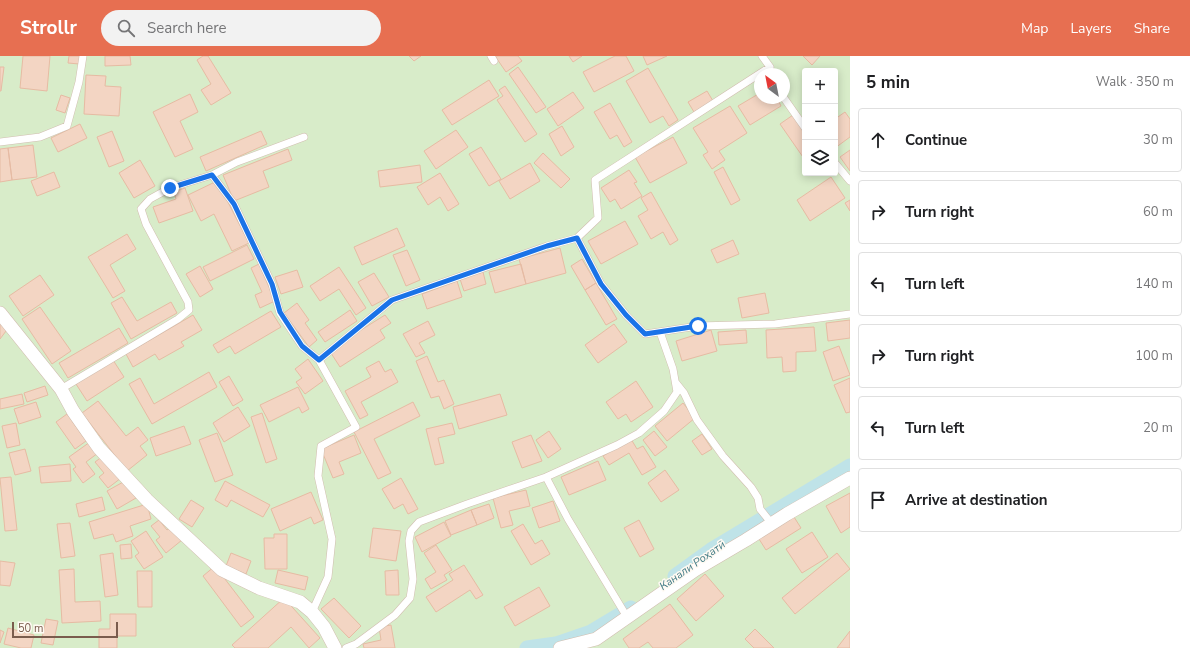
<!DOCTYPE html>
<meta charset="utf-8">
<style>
:root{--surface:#fff;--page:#f2f2f2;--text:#202124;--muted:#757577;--line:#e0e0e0;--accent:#e76f51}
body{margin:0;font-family:"Nunito Sans",sans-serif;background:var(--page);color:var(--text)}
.controls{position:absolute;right:12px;top:12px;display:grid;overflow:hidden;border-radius:4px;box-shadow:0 2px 10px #0003}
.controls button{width:36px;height:36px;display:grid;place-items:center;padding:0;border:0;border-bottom:1px solid var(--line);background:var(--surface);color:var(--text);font:20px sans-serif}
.compass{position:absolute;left:754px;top:12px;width:36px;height:36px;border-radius:50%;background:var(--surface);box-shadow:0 2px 10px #0003;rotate:328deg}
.scale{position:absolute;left:12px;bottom:10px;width:106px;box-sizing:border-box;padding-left:4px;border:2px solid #7a5c4d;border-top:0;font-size:11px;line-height:14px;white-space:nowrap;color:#7a5c4d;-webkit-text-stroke:3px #fffaf3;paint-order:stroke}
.stop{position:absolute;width:12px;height:12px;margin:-9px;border:3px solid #1a73e8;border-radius:50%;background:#fff}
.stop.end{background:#1a73e8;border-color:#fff;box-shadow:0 1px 4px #0008}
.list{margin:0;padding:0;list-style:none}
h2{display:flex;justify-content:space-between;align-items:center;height:52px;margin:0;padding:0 16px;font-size:17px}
h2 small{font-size:13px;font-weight:400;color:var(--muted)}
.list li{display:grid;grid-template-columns:26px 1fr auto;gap:12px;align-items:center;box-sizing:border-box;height:64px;margin:0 8px 8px;padding:0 8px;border:1px solid var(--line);border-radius:4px}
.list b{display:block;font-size:15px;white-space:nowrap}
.list em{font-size:13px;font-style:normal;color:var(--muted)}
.icon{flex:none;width:22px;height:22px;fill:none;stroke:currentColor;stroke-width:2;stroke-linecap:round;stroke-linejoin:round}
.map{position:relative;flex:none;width:850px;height:592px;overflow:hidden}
header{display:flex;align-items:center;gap:24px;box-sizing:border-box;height:56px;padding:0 20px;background:var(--accent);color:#fff}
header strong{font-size:19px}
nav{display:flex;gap:22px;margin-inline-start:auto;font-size:14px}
.search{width:280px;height:36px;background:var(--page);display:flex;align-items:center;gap:10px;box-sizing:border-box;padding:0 14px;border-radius:22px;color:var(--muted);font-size:15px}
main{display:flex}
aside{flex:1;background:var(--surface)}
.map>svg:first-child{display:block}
.green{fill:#d8ecc9;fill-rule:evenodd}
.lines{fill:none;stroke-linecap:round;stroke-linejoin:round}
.canal{stroke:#bfe3e8;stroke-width:15}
.building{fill:#f3d5c3;stroke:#e6bba3}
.service-casing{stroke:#d1beb0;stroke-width:8}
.minor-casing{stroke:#d1beb0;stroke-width:14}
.service{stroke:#fff;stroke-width:7}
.minor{stroke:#fff;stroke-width:13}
.route{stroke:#1a73e8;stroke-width:5}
.labels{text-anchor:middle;stroke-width:3;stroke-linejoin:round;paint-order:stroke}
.water-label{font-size:11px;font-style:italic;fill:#437c86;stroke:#fffaf3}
</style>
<header>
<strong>Strollr</strong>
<div class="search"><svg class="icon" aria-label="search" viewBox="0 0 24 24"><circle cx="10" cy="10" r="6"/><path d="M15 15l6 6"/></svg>Search here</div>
<nav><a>Map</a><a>Layers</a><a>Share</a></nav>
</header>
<main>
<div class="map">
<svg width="850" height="592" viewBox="0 0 850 592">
<rect width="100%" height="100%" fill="#fdf6ec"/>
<!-- green -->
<path class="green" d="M0,0H850V592H0ZM805,15H835V117H805ZM760,18H784V42H760ZM738,477L659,533L658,532Z"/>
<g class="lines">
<!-- canal -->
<path class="canal" d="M675,520L711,494L850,410
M527,592L556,588L591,576L631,552"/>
</g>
<!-- building -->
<path class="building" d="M23,0H50L47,35L20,32Z
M69,0H80L79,8L68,7Z
M105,0H130L131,9L105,10Z
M203,0H208L231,37L211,49L201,34L211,28L197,4Z
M409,0H421L414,5Z
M495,0H518L522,5L506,16Z
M569,0H582L573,6Z
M615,0H626L634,15L594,36L583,16Z
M643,0H667L647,9Z
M803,0H820L812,9Z
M0,11H4L1,35H0Z
M518,11L546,51L536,57L509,18Z
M648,12L678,64L669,70L663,60L650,67L626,25Z
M86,19L106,20L105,30L121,31L119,60L84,58Z
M489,24L499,40L452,69L442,54Z
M505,30L537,78L525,86L497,44L503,40L499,34Z
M707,35L713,45L694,56L688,46Z
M573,36L584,52L558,70L547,53Z
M760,37V42H777L781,50L750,69L738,50Z
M190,38L198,56L180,65L193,93L175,101L153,56Z
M61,39L70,42L65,57L56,54Z
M610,47L632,86L624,91L617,79L610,83L594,56Z
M730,50L747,77L719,95L725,104L712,113L703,99L708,96L693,72Z
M845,56L850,63V81L835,92V63Z
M793,59L805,77V104L780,68Z
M80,68L87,82L58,96L51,82Z
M562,70L574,91L561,100L549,78Z
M456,74L468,91L436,113L424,95Z
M112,75L124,105L109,111L97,81Z
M261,75L267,88L206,115L200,101Z
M673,81L687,107L650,127L635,101Z
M33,89L37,121L12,124L8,92Z
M481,91L501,123L489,130L469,98Z
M8,92L12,124L0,126V93Z
M288,93L292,104L263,115L269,131L234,145L223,119Z
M850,94V115L840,101Z
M543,97L570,123L561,132L534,107Z
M140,104L155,130L134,142L119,117Z
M530,107L540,125L510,143L499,125Z
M420,109L422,126L380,131L378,115Z
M723,111L740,144L731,149L714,116Z
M629,114L637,126L634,127L642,140L621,153L615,143L610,146L601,132Z
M54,116L60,131L37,140L31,125Z
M440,117L459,148L448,155L440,141L428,149L417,131Z
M831,121L845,142L810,165L797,144Z
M217,125L249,187L232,195L214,158L201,165L188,139Z
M185,132L193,155L159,167L153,151L176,143L174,136Z
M651,136L678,184L670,189L663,176L651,183L638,160L648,154L641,142Z
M850,144V155L845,147Z
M625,165L638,188L601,208L588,185Z
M397,172L405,190L362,209L354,191Z
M127,178L136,193L110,209L125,235L113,242L88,201Z
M733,184L739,198L717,207L711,194Z
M247,189L254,203L210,225L203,211Z
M560,192L566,217L526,228L519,203Z
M407,194L420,224L406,230L393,199Z
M582,203L596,227L585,234L571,210Z
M259,208L275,245L260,252L255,239L262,236L251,212Z
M521,208L526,228L495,237L489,216Z
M200,210L213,233L200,241L186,218Z
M339,211L366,252L356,259L339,233L320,245L310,230Z
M297,214L303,231L281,238L275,221Z
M483,216L486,228L464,235L460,223Z
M374,217L389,241L372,250L358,226Z
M40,219L54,239L23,260L9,240Z
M457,225L462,241L427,253L422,238Z
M596,227L617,263L606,269L585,234Z
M765,237L769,257L742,262L738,242Z
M122,241L137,265L171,246L177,257L131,283L111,247Z
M297,247L309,264L305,267L317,284L309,291L284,257Z
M40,251L71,295L52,308L22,263Z
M350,254L357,265L325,286L318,276Z
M271,255L281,271L235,298L230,290L218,297L213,289Z
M193,259L202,274L181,286L184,290L159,304L155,298L133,311L126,298Z
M385,259L391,267L380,274L385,282L340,311L329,294Z
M850,264V282L828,285L826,267Z
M0,265L9,271L0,283Z
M428,265L435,279L419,287L425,297L416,301L403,278Z
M614,268L627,286L598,307L585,289Z
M814,271L816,295L796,296V315L783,316L782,301L767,302L766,274Z
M119,272L128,287L68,322L59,307Z
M711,274L717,295L682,305L676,285Z
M746,274L747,287L719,289L718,276Z
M839,290L850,319L833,325L823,296Z
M427,300L438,326L444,324L454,348L444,353L439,340L431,342L416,305Z
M308,303L323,325L305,338L296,326L302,322L295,313Z
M113,304L124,321L87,345L76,328Z
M379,305L385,316L391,313L398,326L361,346L368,359L360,363L345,335L371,321L366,312Z
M209,316L217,331L152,368L129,328L140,322L154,348Z
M229,320L243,344L233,350L219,326Z
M850,322V356L846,357L834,329Z
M636,325L653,351L631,366L626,358L618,363L606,346Z
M45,330L48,339L27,346L24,337Z
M298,331L309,353L302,357L299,351L269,366L260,349Z
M22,338L24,348L0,353V343Z
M500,338L507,359L459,373L453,351Z
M98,345L126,380L138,371L148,384L140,390L147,399L127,415L82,357Z
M36,346L41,361L19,368L14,353Z
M413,346L420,360L374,383L391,417L378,423L354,376Z
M683,347L695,362L667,385L655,370Z
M238,351L250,370L224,386L213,367Z
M262,357L277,403L266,407L251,361Z
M67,358L86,385L75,393L56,366Z
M16,367L20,389L7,392L2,370Z
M452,367L455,378L438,382L444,407L435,409L426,373Z
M184,370L191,388L156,400L150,382Z
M549,375L561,393L548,402L536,384Z
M654,375L667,391L655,400L643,384Z
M217,377L233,419L215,426L199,384Z
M702,378L712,393L702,399L692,385Z
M354,379L361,397L339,406L344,418L333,422L321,393Z
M531,379L542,405L522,412L512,386Z
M631,383L637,393L643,390L656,411L642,419L629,397L609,409L603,400Z
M90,386L98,397L86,406L95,418L83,427L73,413L76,411L69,401Z
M25,393L31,415L15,419L9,397Z
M103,400L121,422L108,432L99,421L104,417L95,406Z
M598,405L606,424L569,439L561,421Z
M70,408L71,425L41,427L39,411Z
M665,414L679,434L661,446L648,427Z
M11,421L17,474L5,475L0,422Z
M401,422L418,453L408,458L403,448L394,453L382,433Z
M125,425L136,442L117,453L107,435Z
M225,425L270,449L263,461L231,444L227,451L215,444Z
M526,434L530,450L509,455L513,469L501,472L493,442Z
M311,436L323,464L314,468L311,461L280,475L271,453Z
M850,437V471L841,477L826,450Z
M102,441L105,454L79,461L76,448Z
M191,444L204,452L192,471L179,463Z
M553,445L560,465L539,472L532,452Z
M147,448L151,463L130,470L133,480L116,486L113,478L94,483L89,466Z
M489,448L494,462L477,469L471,454Z
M471,454L477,469L451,479L445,465Z
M794,461L801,472L766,494L759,483Z
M159,464L167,474L171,471L182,484L166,497L156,484L160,481L151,470Z
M639,464L654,493L640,501L624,472Z
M444,466L451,480L422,496L415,481Z
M70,467L75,500L61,502L57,468Z
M523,468L535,488L542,484L550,498L531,509L511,475Z
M373,472L401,475L396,505L369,501Z
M146,475L163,501L144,513L135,500L139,497L131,485Z
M812,476L828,501L802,517L786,493Z
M274,478H287V513H265L264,482H274Z
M131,488L132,502L121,503L120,489Z
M436,489L452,514L444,519L447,524L431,533L425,523L436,516L424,497Z
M113,497L118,539L105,541L100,499Z
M231,497L251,505L246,518L226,510Z
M837,497L850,513L795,558L782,542Z
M0,505L15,507L10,530L0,529Z
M464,509L483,539L476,543L470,534L436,556L426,541L453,524L449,518Z
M215,510L254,561L241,571L203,520Z
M74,513L75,546L100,545L101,565L62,567L59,514Z
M278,514L308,521L305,534L275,527Z
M398,514L399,539H386L385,515Z
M137,515H152V551H138Z
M705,518L724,540L696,565L677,543Z
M539,531L550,550L515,570L504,551Z
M284,542L320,582L309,592L291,571L268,592H235L232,589Z
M334,542L361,570L349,582L321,553Z
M670,548L693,579L676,592H653L648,586L639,592H629L623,583Z
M110,558H136V580H117V592H99V573H110Z
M46,563L58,565L53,589L41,587Z
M391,569L395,592H364L363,588L381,584L379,571Z
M8,572L34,579L31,592H21L4,588Z
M755,573L774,592H754L745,583Z
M0,574L4,576L0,587Z
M850,575V592H837Z"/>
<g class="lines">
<defs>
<path id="service" d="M491,0L494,5
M784,42L805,72
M0,86L40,81L67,70L79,26L83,0
M835,107L850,125
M212,119L237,106L304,81
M577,182L601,228L626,259L645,278L698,270L775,268L850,258
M676,327L684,337L697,364L723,400L751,431L758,442L760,453L772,468
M61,333L178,263L189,254L188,246L146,168L141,153L150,143L170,132L212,119L234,148L272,228L280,257L302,290L319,304
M546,421L568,463L627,561
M312,556L328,521L332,483L318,420L321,390L356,371L319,304L392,244L547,190L577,182L598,162L595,124L770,11L762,0
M346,592L356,588L395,559L410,542L413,523L409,485L411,475L419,466L467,448L546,421L617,389L639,377L664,355L677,336L673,313L660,276"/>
<path id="minor" d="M0,257L61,333L73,355L99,392L147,444L222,514L259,532L300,546L312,556L324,571L335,592
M560,592L596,583L695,514L746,484L787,458L850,422"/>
</defs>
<!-- service casing -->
<use href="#service" class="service-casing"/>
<!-- minor casing -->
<use href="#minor" class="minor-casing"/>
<!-- service -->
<use href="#service" class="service"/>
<!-- minor -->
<use href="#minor" class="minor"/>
</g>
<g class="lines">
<!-- route -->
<path class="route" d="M170,132L212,119L234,148L272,228L280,256L302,290L319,304L392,244L547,190L577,182L601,228L626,259L645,278L698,270"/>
</g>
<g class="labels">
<!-- water labels -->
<g class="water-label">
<text transform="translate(692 509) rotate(-35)" y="4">Канали Роҳатӣ</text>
</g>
</g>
</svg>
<div class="controls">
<button>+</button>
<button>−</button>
<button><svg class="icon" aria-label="layers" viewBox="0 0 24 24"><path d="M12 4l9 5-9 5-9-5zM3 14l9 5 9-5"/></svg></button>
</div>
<svg class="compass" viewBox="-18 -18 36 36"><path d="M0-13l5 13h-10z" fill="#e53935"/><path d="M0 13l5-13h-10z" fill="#757577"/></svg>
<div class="scale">50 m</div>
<div class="stop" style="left:698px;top:270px"></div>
<div class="stop end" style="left:170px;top:132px"></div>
</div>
<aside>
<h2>5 min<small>Walk · 350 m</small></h2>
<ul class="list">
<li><svg class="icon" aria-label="ahead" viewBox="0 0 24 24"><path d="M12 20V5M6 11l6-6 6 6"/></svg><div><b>Continue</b></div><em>30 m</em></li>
<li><svg class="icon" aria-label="right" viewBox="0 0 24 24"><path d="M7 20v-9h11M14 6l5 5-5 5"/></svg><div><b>Turn right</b></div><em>60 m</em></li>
<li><svg class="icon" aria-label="left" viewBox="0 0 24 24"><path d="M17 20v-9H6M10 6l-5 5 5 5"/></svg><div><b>Turn left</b></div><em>140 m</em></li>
<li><svg class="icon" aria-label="right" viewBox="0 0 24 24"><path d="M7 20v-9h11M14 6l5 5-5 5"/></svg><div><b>Turn right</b></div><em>100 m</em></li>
<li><svg class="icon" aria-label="left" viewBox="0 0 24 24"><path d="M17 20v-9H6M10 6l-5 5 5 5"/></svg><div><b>Turn left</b></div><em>20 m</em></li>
<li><svg class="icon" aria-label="arrive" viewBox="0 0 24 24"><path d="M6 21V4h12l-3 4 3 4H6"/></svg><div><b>Arrive at destination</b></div></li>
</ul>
</aside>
</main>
